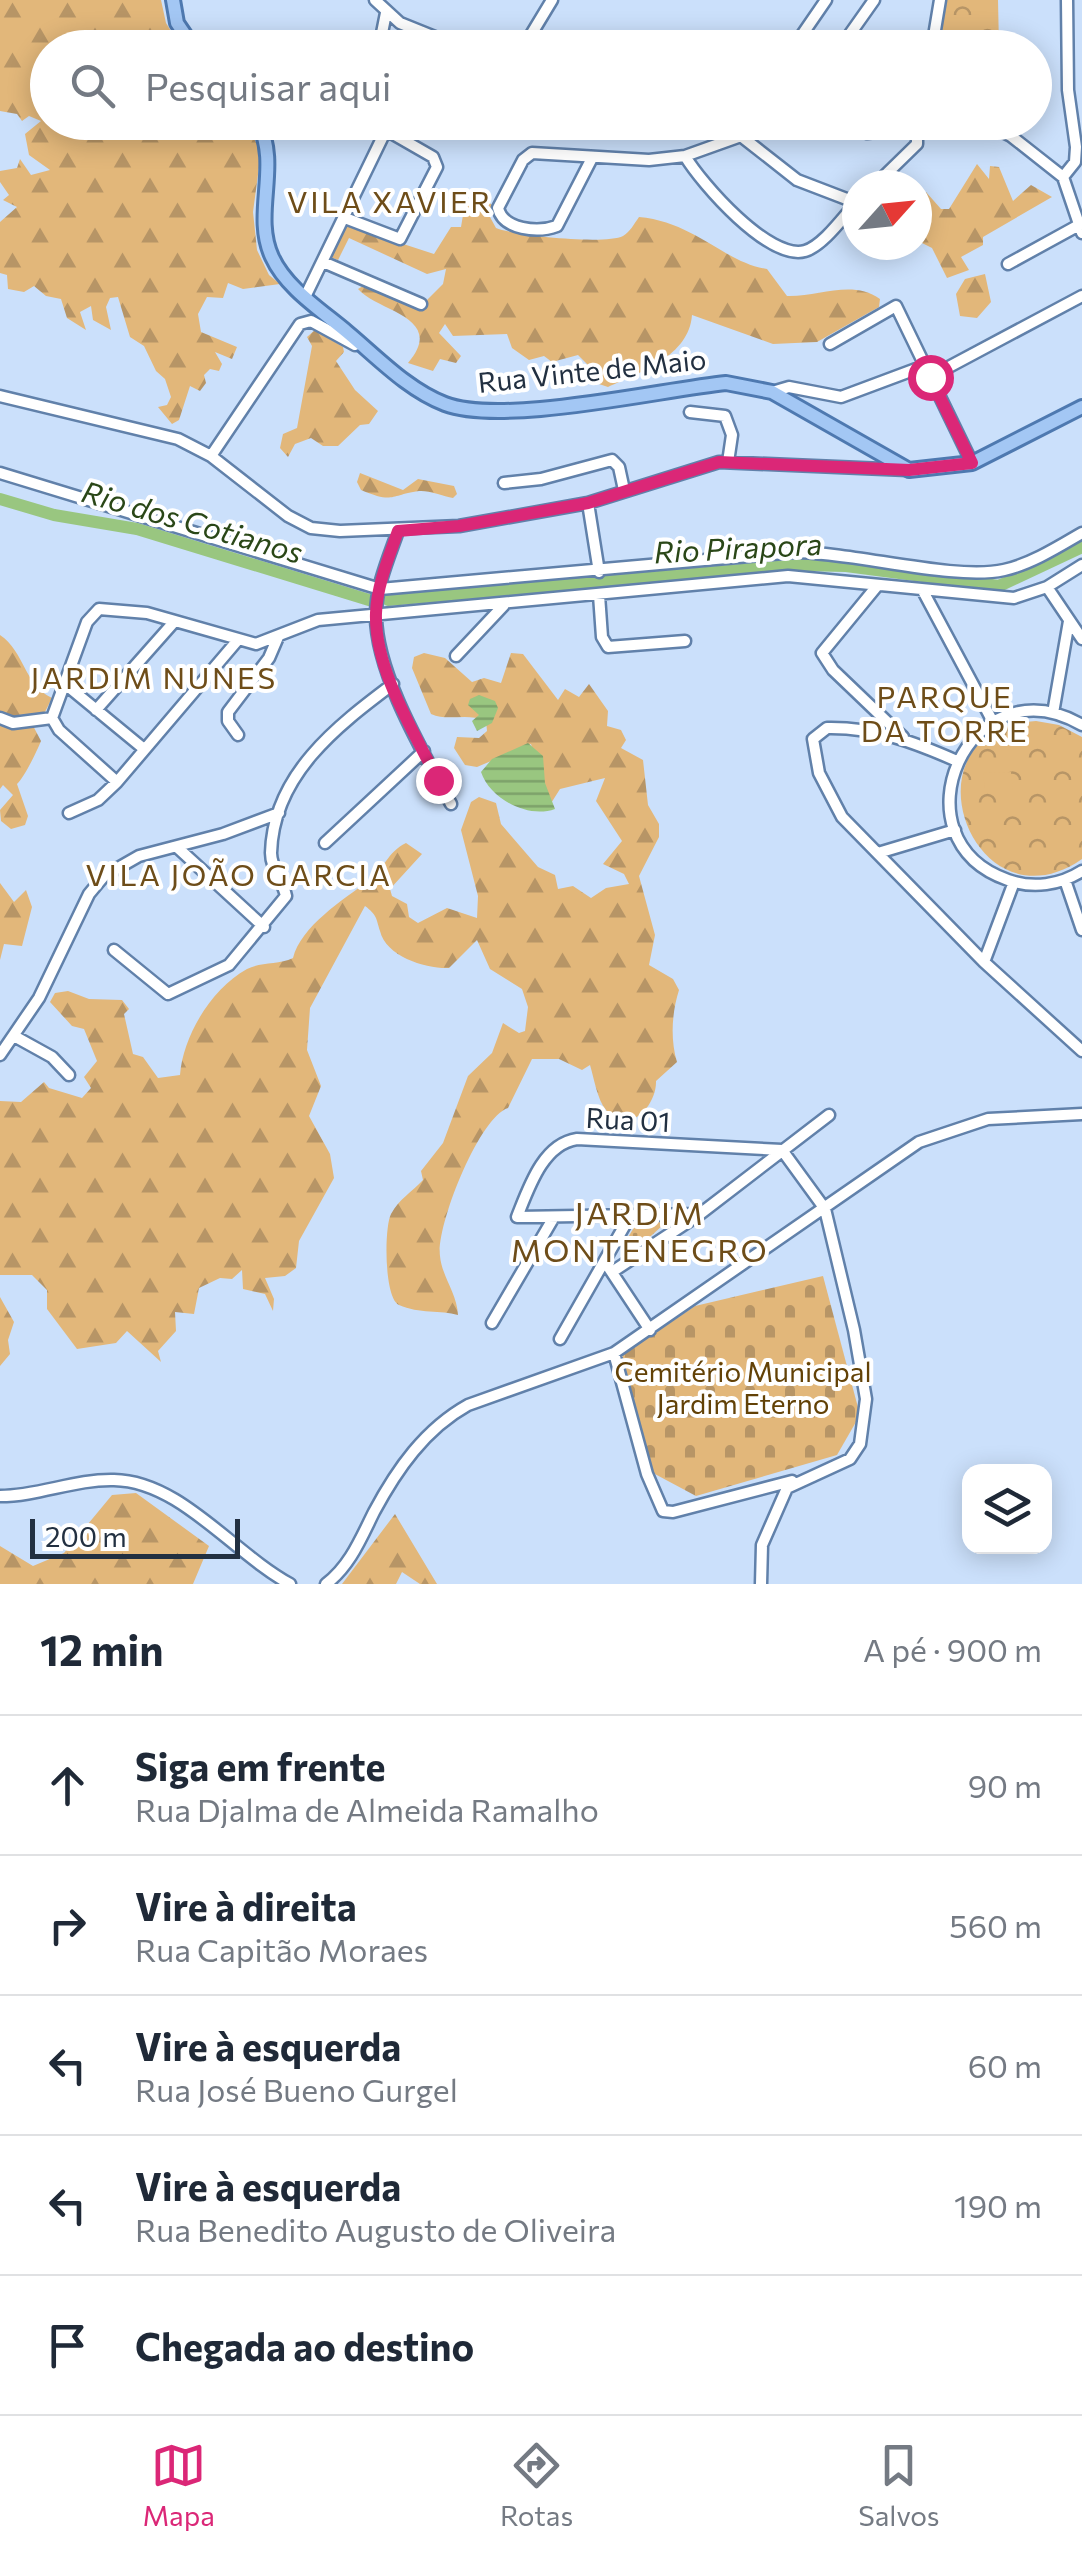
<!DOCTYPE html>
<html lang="pt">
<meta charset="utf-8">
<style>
:root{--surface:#fff;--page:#f2f2f3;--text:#1f2937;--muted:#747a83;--line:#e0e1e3;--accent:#db2777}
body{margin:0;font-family:Commissioner,sans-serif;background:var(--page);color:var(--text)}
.controls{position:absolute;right:30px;bottom:30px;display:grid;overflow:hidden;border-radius:20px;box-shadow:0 5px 25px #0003}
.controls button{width:90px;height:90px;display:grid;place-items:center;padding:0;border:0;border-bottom:2px solid var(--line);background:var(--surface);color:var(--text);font:50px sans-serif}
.compass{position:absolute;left:842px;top:170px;width:90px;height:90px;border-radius:50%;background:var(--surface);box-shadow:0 5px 25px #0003;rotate:63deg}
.scale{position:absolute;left:30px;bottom:25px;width:210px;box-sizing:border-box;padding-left:10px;border:5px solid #223041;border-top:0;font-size:28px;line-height:35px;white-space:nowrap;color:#223041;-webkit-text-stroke:8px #fff;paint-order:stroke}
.stop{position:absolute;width:30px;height:30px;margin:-22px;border:8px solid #db2777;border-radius:50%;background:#fff}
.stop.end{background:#db2777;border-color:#fff;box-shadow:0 2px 10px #0008}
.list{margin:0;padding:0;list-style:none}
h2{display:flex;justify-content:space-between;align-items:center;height:130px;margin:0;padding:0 40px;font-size:42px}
h2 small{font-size:32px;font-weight:400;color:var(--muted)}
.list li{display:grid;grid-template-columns:65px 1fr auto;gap:30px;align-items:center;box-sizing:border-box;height:140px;padding:0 40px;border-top:2px solid var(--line)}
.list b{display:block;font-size:38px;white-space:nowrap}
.list p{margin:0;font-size:32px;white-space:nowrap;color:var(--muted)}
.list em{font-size:32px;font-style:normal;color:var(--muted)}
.icon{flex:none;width:55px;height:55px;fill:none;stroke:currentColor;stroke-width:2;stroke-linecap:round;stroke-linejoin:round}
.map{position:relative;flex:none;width:1082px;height:1584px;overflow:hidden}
.search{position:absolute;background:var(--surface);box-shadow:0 5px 25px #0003;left:30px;right:30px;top:30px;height:110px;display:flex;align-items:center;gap:25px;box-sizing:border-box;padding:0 35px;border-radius:55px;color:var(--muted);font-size:38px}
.sheet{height:830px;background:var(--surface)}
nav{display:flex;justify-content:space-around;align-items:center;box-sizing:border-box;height:140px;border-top:2px solid var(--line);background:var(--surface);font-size:28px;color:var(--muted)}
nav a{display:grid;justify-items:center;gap:5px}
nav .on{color:var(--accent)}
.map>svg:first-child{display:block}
.grass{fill:url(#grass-dots)}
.forest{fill:url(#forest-firs)}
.cemetery{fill:url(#cemetery-stones)}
.park{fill:url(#park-crowns)}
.garden{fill:#e2b77a}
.water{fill:url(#water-rules)}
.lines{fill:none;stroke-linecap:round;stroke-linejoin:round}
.river{stroke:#99c680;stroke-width:12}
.minor-casing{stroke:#6181aa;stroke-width:15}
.major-casing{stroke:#4e79b0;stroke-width:18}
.minor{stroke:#fff;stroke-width:10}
.major{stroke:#a3c7f4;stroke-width:12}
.route{stroke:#db2777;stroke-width:12}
.labels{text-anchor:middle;stroke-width:8;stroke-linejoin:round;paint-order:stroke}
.street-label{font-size:28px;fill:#223041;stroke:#fff}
.park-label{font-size:28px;fill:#624106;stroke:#fff}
.neighbourhood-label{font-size:30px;letter-spacing:2.5px;fill:#6e4d19;stroke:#fff}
.water-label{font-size:30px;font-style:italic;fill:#2a4717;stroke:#fff}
.quarter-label{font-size:32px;letter-spacing:2.5px;fill:#6e4d19;stroke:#fff}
</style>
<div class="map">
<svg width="1082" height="1584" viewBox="0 0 1082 1584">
<defs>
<pattern id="grass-dots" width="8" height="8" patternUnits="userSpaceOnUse" patternTransform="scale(2.5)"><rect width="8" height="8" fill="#e2b77a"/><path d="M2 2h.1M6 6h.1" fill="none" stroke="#b79566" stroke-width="1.8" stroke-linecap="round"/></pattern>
<pattern id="forest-firs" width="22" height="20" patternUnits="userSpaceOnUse" patternTransform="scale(2.5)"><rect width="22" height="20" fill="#e2b77a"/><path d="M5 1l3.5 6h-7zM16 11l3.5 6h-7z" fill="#b79566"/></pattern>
<pattern id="cemetery-stones" width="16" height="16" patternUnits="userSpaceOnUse" patternTransform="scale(2.5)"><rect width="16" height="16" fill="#e2b77a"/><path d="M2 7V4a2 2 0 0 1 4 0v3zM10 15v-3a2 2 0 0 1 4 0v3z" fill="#b79566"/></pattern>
<pattern id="park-crowns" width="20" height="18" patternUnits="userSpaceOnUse" patternTransform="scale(2.5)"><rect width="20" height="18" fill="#e2b77a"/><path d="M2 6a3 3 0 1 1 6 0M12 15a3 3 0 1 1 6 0" fill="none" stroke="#b79566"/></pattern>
<pattern id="water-rules" width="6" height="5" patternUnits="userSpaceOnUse" patternTransform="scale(2.5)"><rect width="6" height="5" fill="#99c680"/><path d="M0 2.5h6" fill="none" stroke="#7ca16a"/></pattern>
</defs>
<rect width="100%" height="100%" fill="#cbe0fb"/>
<!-- grass -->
<path class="grass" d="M638,1221H659L662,1226L642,1244L631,1247L627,1239Z"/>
<!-- forest -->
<path class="forest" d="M0,0H161L166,23L181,47L48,48V122L246,123L261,152L253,212L257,250L269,275L280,284L243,289L228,283L223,298L207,297L198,314L201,332L237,347L232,359L215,352L222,364L219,371L210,369L204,375L206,383L200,391L190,386L179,420L172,424L158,407L167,405L171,397L165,379L156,371L144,346L130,337L118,297L110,298L106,307L111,330L93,320L91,306L80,312L86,330L67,318L61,299L46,296L34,286L24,292L8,289L7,275L0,273V222L17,207L3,200L9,195L0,182V171L17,168L20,159L31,175L50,170L29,155L25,134L41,121L29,116L22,121L17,114L0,111Z
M977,164L989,179L990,166L999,167L1013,201L1031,185L1052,197L983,237V245L961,257L969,270L947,278L932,248L922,243L918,234L925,223L917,217V202L926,192L941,209H949Z
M473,200H486L492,205L490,217L496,228C516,236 606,245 623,236C630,232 634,224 639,217C695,222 725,263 767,269L787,296C819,297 852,279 880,299L879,307L817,342L773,344L692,315C689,356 641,372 608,387L593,382V370L578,355L552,362L544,356L529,360L512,348L507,334L453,336L445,324L439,333L461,356L456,363L440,359L433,371L408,363C447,317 378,312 358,289L363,286L419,308L443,284L446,269L427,274L349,238L338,260L328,256L345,225L434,254L451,227H461L464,209Z
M985,274L991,302L977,318L960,316L956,294L965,279Z
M315,330L343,347L344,352L336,361L355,390L378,411L369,424L360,425L338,446H323L311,438L295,444L288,457L280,448L283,434L297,428L312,346L307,337Z
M360,473L403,490L418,479L454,486L457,494L453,498C443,496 428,490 419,491C390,495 394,504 361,490L357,482Z
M0,635C25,652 24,685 52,698L43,716L30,720L41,741C37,751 24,778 17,784L28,816L25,825L11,829L1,821L0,810L13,795L3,785L0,789Z
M424,653L445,658L472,682L484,678L501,683L511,653L523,654L558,700L565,689L579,697L589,684L608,711L607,726L621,730L626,740L621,748L643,760L648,805L659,824V837L639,876L655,935L649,965L673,979L679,990C672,1012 670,1039 677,1062L656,1081C657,1106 627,1138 606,1110C597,1099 594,1078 590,1065L582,1070L559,1059H532L508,1108C479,1117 436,1226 440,1256C442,1277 457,1293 458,1315C441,1310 419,1314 399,1305C384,1298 384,1228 391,1214C399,1199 412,1192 423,1180L421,1171L443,1143L468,1076L492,1053L503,1023L519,1033L525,1031L528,1007L522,989L490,969L477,940L449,968C427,969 386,957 380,931C376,918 377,915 365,906L310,1008L307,1050L321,1086L309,1116L330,1154L334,1178L299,1241L296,1268L285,1276L265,1278L274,1299L273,1311L265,1294L243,1289L242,1270L232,1279L220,1278L199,1288L194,1314L175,1312L176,1331L158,1351L161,1362L127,1331L116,1343L77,1349L47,1309V1290L32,1275H0V1101L21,1102L44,1082L49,1088L82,1098L91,1088L84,1077L97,1061L84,1029L72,1026L50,1002L55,993L68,991L89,999L122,1000L129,1009L124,1014L133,1054L143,1057L158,1078L180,1075C183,1036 211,989 247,969C260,962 278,965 293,958C301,926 343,900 368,881C384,870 387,852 406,843L422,854L390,889L392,896L407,904L409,917L418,923L447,908L477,918L478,896L461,830L471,802L479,797L496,803L501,824L538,867L555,875L558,889L573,886L591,898L606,888L629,884L624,874L603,864L622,841L596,801L605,778L560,789L548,808L531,744L477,767L465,765L454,748L457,737L479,738L487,731L486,721C466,712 449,722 431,714L412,668L414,657Z
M0,883L14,902L26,890L32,907L22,946L4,944L0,960Z
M0,1297L14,1322L8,1340L10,1354L0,1366Z
M136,1493L209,1546L193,1584H0V1546L33,1566L64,1553L112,1495Z
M395,1514L437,1584H420L402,1572L396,1584H342Z"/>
<!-- cemetery -->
<path class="cemetery" d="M823,1276L860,1415L837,1455L696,1496L653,1473L622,1355L695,1306Z"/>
<!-- park -->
<path class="park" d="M947,0H998L999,47L937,48Z
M1036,721L1059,725L1082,737V859C973,935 897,730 1036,721Z"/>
<!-- garden -->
<path class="garden" d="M1011,772L1013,790H985L983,773Z"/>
<!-- water -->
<path class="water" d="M479,695L495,701L498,708L492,723L477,731L472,721L479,715L468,705L470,699Z
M528,743L543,756L545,783L555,809C528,819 490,799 481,772L492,759Z"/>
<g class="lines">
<!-- river -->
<path class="river" d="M0,499L54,515L137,529L369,600
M388,600L799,565L846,566L999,586L1082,547"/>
<defs>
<path id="minor" d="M375,0L400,23L462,48
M379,48L386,13
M523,48L552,0
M793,48L826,0
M847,48L850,34L874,0
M932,48L940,0
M829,122L867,133L971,122
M982,122L1011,136L1063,177L1082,233
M685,156C701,183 769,261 805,251C823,246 844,216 857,202
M592,158L557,226C538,233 503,230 498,208L523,160L532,153L649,160L685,156L741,136L797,180L857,203
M1063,177L1075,162L1076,147L1068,90L1067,0
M875,185L917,144V130
M345,218L400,239L437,167L433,157L386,130
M323,262L421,304
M1008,264L1079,225
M305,297L386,130L377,122
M830,344L896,306L972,463
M930,377L1082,296
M772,392L789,387L841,397L924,366
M0,396L178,439L211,456L288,516L311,528L340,531L459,526L588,503L719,462L907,470
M690,412L725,416L732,435L728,462
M211,456L300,324L311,321L355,345
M0,473L380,589L794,552C854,552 954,581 1004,570C1031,564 1058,547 1082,533
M504,483L541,479L612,460L619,467L624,490
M588,503L599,572
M398,531C389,557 376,586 376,614C375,672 424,754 451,804
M877,586L822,653L833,670L903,737
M1047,587L1082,639
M923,591L993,722
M599,595L602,637L608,647L685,641
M456,656L504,605
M65,684L144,749
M96,710L174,622
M1053,713L1069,621
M0,718L13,723L52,718L87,622L99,609L147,613L256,644L318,620L788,576L1014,598L1047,587L1082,565
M52,718L59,730L117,782
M1082,725C969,659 890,839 1008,880C1033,889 1060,885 1082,871
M238,735L228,721V712L269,658L278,637
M957,761C914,742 874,727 827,728L813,739L819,773L842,817L984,962L1082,1051
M69,813L98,800L117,782L237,641
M325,843L424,751
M178,848L264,927
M878,853L955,830
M1065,880L1082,930
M114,950L168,994L229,965L286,896C283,881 271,869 271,853C273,775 337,726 393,684
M984,962L1014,882
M14,1036L52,1057L69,1075
M0,1055L39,998L89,894L104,876L139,856L223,834L279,813
M700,1214L517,1217C529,1187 543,1144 577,1139L782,1150L825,1209L854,1330L866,1399L860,1444L850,1459L787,1488L762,1545L761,1584
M609,1268L650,1330
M612,1272L700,1214L829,1115
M492,1323L554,1217
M560,1339L630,1216
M614,1353L647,1474L663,1511L673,1512L792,1481
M0,1496C39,1496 75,1479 114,1480C180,1481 233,1553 290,1584
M326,1584C350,1566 361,1538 374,1512C397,1469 425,1429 468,1405L614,1353L919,1142L988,1119L1082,1114"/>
<path id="major" d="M173,0L177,23L194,48
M258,122C281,166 252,214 272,257C286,288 321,310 347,332C377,357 408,390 445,404C503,426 659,390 726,383L772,392L909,470L972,463L1082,407"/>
</defs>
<!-- minor casing -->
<use href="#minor" class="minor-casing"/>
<!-- major casing -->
<use href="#major" class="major-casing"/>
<!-- minor -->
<use href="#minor" class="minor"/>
<!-- major -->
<use href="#major" class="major"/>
</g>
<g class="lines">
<!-- route -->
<path class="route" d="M438,780C414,732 374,669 376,613C377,585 389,557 398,531L459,526L588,503L719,462L909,470L972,463L930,377"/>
</g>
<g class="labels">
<!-- street labels -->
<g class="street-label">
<text transform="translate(592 371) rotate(-6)" y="10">Rua Vinte de Maio</text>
<text transform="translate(628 1120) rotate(3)" y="10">Rua 01</text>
</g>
<!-- park labels -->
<g class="park-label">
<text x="743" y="1382">Cemitério Municipal<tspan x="743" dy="32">Jardim Eterno</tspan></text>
</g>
<!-- neighbourhood labels -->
<g class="neighbourhood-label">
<text x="390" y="213">VILA XAVIER</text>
<text x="154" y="689">JARDIM NUNES</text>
<text x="945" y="708">PARQUE<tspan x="945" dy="34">DA TORRE</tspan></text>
<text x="239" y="886">VILA JOÃO GARCIA</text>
</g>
<!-- water labels -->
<g class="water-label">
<text transform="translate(192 523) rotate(16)" y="10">Rio dos Cotianos</text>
<text transform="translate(738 549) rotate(-3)" y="10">Rio Pirapora</text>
</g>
<!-- quarter labels -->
<g class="quarter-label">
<text x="640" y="1225">JARDIM<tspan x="640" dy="37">MONTENEGRO</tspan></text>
</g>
</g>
</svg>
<div class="controls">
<button><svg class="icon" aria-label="layers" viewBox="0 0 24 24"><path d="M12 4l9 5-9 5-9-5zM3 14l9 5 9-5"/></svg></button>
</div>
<svg class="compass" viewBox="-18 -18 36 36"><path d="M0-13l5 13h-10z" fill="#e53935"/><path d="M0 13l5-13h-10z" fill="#747a83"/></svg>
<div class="scale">200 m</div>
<div class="stop" style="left:930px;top:377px"></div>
<div class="stop end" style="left:438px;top:780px"></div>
<div class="search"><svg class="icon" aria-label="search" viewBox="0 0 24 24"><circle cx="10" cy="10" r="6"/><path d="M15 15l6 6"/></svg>Pesquisar aqui</div>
</div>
<section class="sheet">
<h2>12 min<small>A pé · 900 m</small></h2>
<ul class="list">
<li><svg class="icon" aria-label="ahead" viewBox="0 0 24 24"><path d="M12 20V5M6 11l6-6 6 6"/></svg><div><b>Siga em frente</b><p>Rua Djalma de Almeida Ramalho</p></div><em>90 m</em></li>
<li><svg class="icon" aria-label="right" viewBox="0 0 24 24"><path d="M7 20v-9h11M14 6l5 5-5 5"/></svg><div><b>Vire à direita</b><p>Rua Capitão Moraes</p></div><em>560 m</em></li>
<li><svg class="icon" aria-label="left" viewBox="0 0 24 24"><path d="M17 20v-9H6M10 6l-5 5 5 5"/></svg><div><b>Vire à esquerda</b><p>Rua José Bueno Gurgel</p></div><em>60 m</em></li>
<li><svg class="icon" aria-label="left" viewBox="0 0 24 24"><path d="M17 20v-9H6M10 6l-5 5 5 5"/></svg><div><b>Vire à esquerda</b><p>Rua Benedito Augusto de Oliveira</p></div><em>190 m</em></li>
<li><svg class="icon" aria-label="arrive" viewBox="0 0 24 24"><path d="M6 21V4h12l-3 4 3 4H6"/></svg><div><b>Chegada ao destino</b></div></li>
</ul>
</section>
<nav>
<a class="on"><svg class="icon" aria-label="map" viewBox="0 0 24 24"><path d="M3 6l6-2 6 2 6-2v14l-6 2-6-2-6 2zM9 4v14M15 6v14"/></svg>Mapa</a>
<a><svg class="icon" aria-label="directions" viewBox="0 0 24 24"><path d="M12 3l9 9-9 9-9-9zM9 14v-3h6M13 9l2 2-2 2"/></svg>Rotas</a>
<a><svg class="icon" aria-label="saved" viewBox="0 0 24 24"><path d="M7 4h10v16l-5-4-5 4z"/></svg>Salvos</a>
</nav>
